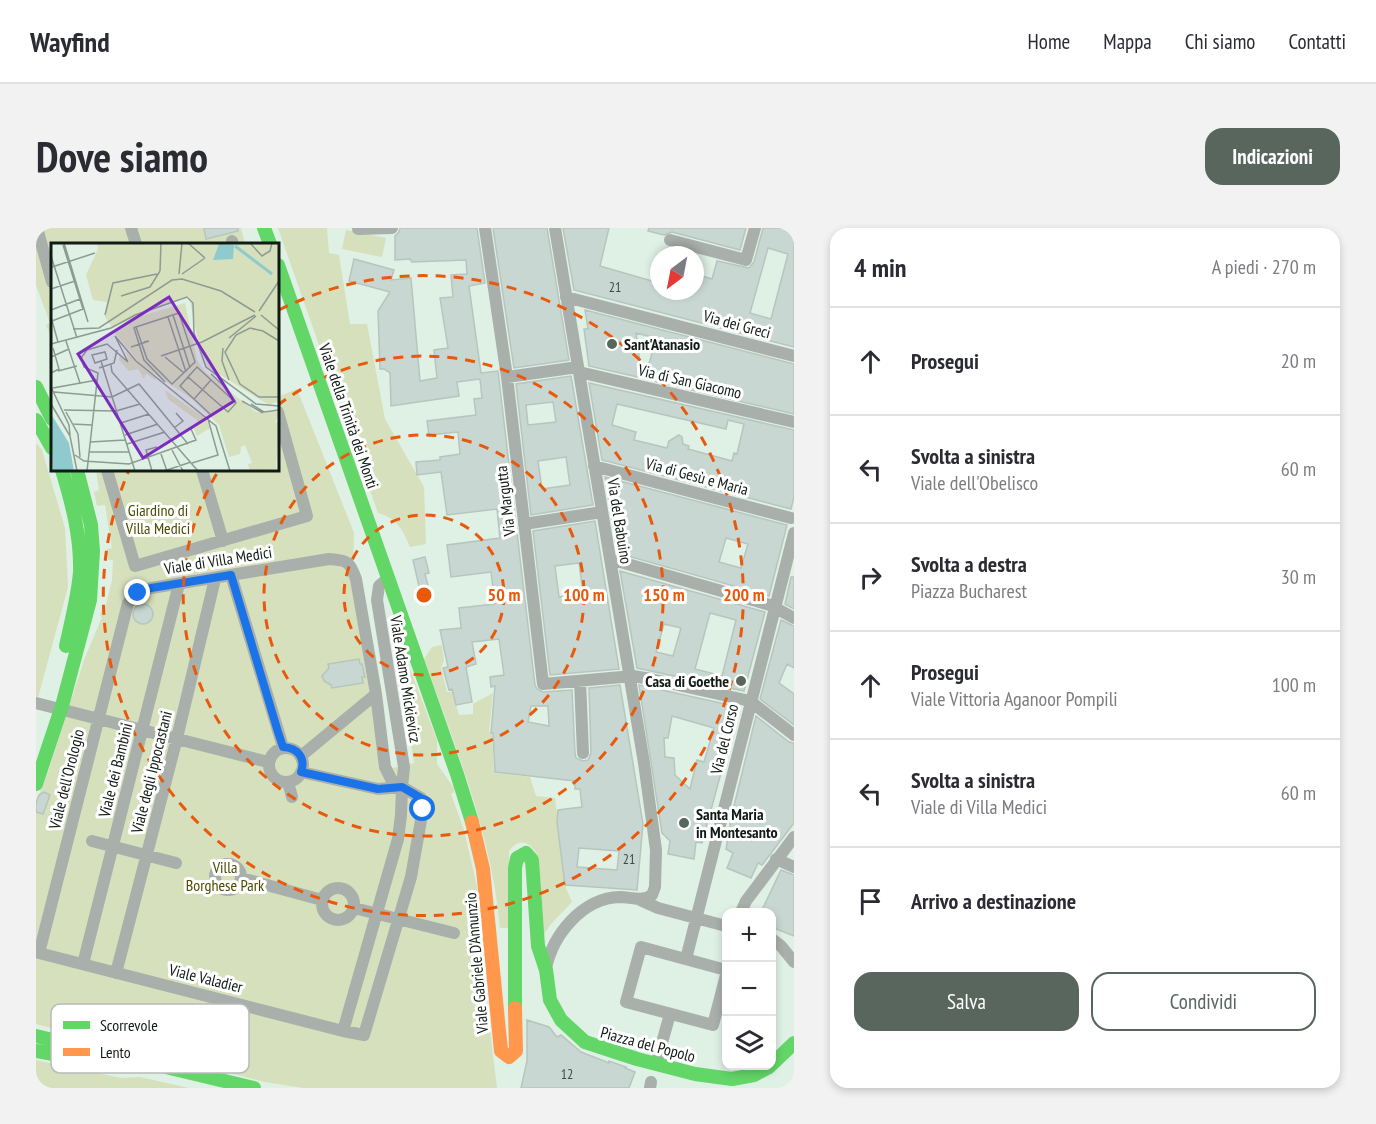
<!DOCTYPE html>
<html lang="it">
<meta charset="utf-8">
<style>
:root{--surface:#fff;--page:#f2f2f3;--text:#2b2b33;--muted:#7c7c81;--line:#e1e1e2;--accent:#59665e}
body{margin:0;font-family:"PT Sans Narrow",sans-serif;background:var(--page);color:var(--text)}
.controls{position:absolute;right:18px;bottom:18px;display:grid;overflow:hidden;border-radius:12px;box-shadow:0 3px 9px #0003}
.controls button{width:54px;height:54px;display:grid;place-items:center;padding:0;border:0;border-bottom:2px solid var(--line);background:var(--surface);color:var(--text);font:30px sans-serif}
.compass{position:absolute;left:614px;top:18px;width:54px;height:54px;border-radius:50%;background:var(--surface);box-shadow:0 3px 9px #0003;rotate:212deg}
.stop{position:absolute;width:18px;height:18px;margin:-14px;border:4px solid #1a73e8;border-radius:50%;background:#fff}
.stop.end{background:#1a73e8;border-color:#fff;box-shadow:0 2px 6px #0008}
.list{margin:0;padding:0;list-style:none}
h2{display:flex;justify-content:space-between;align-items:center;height:78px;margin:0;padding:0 24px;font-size:26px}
h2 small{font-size:20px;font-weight:400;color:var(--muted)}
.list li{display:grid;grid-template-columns:39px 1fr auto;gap:18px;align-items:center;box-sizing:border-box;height:108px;padding:0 24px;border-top:2px solid var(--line)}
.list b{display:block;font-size:22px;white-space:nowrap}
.list p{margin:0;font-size:20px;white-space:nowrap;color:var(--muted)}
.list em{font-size:20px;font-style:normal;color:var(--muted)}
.actions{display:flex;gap:12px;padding:18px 24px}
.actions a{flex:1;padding:14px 0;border:2px solid var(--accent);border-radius:18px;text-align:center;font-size:21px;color:var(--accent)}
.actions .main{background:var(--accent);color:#fff}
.icon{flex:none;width:33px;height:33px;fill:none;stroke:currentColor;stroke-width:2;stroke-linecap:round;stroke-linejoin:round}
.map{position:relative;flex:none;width:758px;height:860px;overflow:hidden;border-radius:18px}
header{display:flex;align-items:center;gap:36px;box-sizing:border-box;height:84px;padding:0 30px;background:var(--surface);border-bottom:2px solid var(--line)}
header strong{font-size:28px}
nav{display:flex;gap:33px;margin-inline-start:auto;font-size:21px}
.intro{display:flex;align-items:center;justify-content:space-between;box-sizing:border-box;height:144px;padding:0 36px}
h1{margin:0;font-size:42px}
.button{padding:15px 27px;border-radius:18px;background:var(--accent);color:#fff;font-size:21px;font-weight:700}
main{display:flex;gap:36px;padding:0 36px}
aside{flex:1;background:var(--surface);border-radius:18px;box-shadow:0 3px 9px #0003}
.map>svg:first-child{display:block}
.green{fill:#d6e0bc}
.building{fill:#c8d7d1;stroke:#b7c5bf;stroke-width:1.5;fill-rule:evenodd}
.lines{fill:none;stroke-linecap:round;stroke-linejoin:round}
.street{stroke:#a9afaa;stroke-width:12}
.fast{stroke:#63d668;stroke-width:14}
.slow{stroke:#ff974d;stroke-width:14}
.route{stroke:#1a73e8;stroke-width:8}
.ring{fill:none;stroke:#e8590c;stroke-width:3;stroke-dasharray:10 8}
.poi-dot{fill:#59665e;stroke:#fff;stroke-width:2}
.labels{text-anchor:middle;stroke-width:6;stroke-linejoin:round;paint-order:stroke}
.number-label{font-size:14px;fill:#3f4a44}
.street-label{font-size:16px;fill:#111b15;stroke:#fff}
.poi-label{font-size:16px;font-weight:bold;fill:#111b15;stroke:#fff;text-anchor:start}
.park-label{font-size:16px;fill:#494b01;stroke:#fff}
.inset-river{fill:none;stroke:#8ecace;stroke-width:3}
.inset-road{fill:none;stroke:#8d9b92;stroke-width:1.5}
.view{fill:#7b2cbf;fill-opacity:0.15;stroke:#7b2cbf;stroke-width:3}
.inset-edge{fill:none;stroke:#111b15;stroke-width:3}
.key{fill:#fff;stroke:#b8bbb9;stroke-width:1.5}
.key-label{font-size:16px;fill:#111b15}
.centre{fill:#e8590c;stroke:#fff;stroke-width:3}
.ring-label{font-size:18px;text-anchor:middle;font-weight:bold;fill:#e8590c;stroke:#fff;stroke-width:6;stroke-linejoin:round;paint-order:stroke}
</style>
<header>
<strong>Wayfind</strong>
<nav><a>Home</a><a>Mappa</a><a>Chi siamo</a><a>Contatti</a></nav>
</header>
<div class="intro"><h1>Dove siamo</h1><a class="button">Indicazioni</a></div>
<main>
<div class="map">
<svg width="758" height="860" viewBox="0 0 758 860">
<rect width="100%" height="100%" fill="#dff0e5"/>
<!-- green -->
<path class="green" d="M0,0H205L209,16H16V108L15,109L10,97L14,95L0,57Z
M242,0H291L293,25L303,27L314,96H331L349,191L388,259L390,316L374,319C367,302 361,290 342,285Z
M310,2L350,10L346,29L306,21Z
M242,159L244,168L261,161L318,305L316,360L341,509L356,540L378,535L358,408L361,407L401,512V536L418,560V564L415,566L428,602L441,659L449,762L461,860H267L229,854L0,796V575L13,541L48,432L66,389L64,388L66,380H69L76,353L77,332H72L71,321L76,320L69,277L61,278L58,264L63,262L60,242H242Z
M0,215L6,222L29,300L32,359L0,477Z
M406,417L408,433L405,439L411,464H416L423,487L437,486V476L457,465L453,504L456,505L458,545L494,549L500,568L519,570L530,660L536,674L515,696L508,706L503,631C497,616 485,607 473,623L472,700H464C456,607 419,518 388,431L396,419Z
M0,832L85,850L104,849L153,860H0Z"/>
<!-- building -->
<path class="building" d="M168,0H202V3L170,11Z
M364,0H441L449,55L433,58L445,145L462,143L499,457L501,461L507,464L536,462L539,525L540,530L547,533L552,532L555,525L553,460L584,457L607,596L601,662L529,657L521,594L522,582L546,579L544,561H539V553L459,544L457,505H455L459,458L455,459L454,449L468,447L463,411L436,414L440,436L430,439L436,474L420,477L416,461L413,462L407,440L412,439L404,402L425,400L423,380L459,376L455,344L415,349L411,317L464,310L461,281L411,287L405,244L381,247L380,234L404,232V229L424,226L422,204L393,207L391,193L440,187L438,171L446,170L444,151L421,154L423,168L355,178L354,145L348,141H344L342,83L354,64L313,53L318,31L358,42L355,52L375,50L384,153L401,150L398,122L412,120L404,70L417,69L415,47L431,46L430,32L376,34L374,31L359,32V8L363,4ZM495,478H512L513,498L492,494ZM543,620L583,623L581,642L541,639Z
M457,0H511L533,132L478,140Z
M527,0H573L564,38L623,55V63H659V46L676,51L681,33L713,40L718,34L727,0H758V119L538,62ZM732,20L752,26L735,91L714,85Z
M613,0H710L704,22L636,4L628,7L612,3Z
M549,82L758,136V186L609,151L620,110L600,105L606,150L553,138L548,101H552Z
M535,148L557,277L495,287L480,156ZM517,174L520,194L492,197L490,177ZM530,229L534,257L506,261L502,233Z
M553,155L758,202V269L755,281L566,232ZM581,176L690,201L692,192L708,196L701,226L698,225L696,233L652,221L653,218L647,216L646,209L643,207L633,213L631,220L598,212L600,204L576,197Z
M569,249L751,297L733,368L581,325ZM690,310L712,316L705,340L683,334Z
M559,293L583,441L514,447L497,303ZM543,335L547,365L523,369L519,338Z
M389,329L393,345L389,346L394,365L385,367L377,332Z
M584,343L729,384L708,463L601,440ZM674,385L700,392L686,448L659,441ZM628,396L645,400L637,428L620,424Z
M755,349H758V381L749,376Z
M97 386a10 10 0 1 1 20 0a10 10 0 1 1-20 0Z
M745,392L758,398V440L751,436L743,455L758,466V497L724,471Z
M323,431L324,436H326L329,449H326L327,455L296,460L295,457L288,453L286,448L293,440L292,436Z
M603,457L703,479L666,615L660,614L658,631L632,626L634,613L626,605ZM636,488L678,500L668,534L661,532L654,561L639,547L638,530L629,529L628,510H632Z
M720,488L753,514L758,515V595L726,637L722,635L715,650L691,640L697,625L690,621L696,586Z
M8,564L14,567L7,586L0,584V575L3,567Z
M745,642L758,647V708L735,699V684H725Z
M491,792L513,799L521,809L525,807L545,824L573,835V833L590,839L589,840L599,844L593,860H485L491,833Z"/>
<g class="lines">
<!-- street -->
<path class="street" d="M1,0L16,54
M95,0L100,16
M449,0L471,149L507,456L597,448L615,451L714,473L758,507
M322,1L356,0
M634,12L710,32L719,0
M196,13L197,16
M530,69L758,128
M543,144L758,194
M471,149L542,139
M558,238L755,290
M71,242L99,338L271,288L242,184
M166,242L187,313
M488,296L566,284
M574,331L734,377L758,390
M195,347L247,519
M351,351L343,358L341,372L368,539L366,559
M544,453L547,525
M0,475L232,534
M233 537a17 17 0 1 1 34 0a17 17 0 1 1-34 0Z
M265,528L340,466
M265,544L342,561L366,559
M252,554L256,569
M56,613L140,635
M740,631L758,639
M179 649a13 13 0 1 1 26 0a13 13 0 1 1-26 0Z
M205,650L286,672
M286 676a16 16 0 1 1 32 0a16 16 0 1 1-32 0Z
M602,671L622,680L690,698
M318,680L418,705
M705,684L710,673L758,609
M736,711L745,718L758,734
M650,731L758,305
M47,736L143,356
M510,740C517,707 546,670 584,669C595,669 605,674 616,667L619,659L620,622L608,535L519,0
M690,742L605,719L590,774L677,797L690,747
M80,745L141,510L179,351
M307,803L362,611L365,587L366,559L355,551L349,539L340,466L320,351C314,334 312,332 293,331L115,360L102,365L92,375L3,725L307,803L328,807L375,649L387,581L385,570L366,559
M622,829L634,786
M614,860L615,854"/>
<!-- fast -->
<path class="fast" d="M228,0L234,16
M242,37L421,546L436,594
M0,159L16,191
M0,192L16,220
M26,242C36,275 45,309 44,344C42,369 35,394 30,418
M0,556L26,478L54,372L57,323L55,297L41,242
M479,780V640L481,630L490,625L496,632L502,718L510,742L514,772L525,792L549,814L601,831L659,846L696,851L718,847L733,839L758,815
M0,808L218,860
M0,823L33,829"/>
<!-- slow -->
<path class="slow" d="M436,594L447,641L465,823L473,829L480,823L479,780"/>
</g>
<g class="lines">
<!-- route -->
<path class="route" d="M102,365L115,360L195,347L242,504L247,519C262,520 270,530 265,544L342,561L366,559L385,570L387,581"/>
</g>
<!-- distance rings -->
<g class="ring">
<circle cx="388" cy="367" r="80"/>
<circle cx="388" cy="367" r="160"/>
<path d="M242 177A240 240 0 1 1 183 242"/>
<path d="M243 82A320 320 0 1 1 93 242"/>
</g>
<!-- markers -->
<g class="poi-dot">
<circle cx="576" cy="116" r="6"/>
<circle cx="705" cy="453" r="6"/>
<circle cx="648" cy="595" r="6"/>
</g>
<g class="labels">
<!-- number labels -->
<g class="number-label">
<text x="579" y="64">21</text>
<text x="593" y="636">21</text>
<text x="531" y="851">12</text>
</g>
<!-- street labels -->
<g class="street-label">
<text transform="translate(701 96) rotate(15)" y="6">Via dei Greci</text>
<text transform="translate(654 153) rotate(13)" y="6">Via di San Giacomo</text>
<text transform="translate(313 188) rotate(71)" y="6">Viale della Trinità dei Monti</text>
<text transform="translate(661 248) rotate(15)" y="6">Via di Gesù e Maria</text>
<text transform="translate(469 273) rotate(-97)" y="6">Via Margutta</text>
<text transform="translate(584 293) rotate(81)" y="6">Via del Babuino</text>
<text transform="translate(182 332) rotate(-9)" y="6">Viale di Villa Medici</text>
<text transform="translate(370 451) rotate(81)" y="6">Viale Adamo Mickievicz</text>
<text transform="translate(688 511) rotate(-76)" y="6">Via del Corso</text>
<text transform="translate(79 542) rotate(-76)" y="6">Viale dei Bambini</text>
<text transform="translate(115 544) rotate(-76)" y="6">Viale degli Ippocastani</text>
<text transform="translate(30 551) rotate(-76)" y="6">Viale dell'Orologio</text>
<text transform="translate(440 735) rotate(-95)" y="6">Viale Gabriele D'Annunzio</text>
<text transform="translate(170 750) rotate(14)" y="6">Viale Valadier</text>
<text transform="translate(612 816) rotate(15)" y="6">Piazza del Popolo</text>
</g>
<!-- poi labels -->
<g class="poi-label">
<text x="588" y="122">Sant'Atanasio</text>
<text x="693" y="459" text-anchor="end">Casa di Goethe</text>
<text x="660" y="592">Santa Maria<tspan x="660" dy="18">in Montesanto</tspan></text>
</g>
<!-- park labels -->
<g class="park-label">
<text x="122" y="288">Giardino di<tspan x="122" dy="18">Villa Medici</tspan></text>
<text x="189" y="645">Villa<tspan x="189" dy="18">Borghese Park</tspan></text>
</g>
</g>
<!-- overview -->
<g transform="translate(15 15)">
<rect width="228" height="228" fill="#dff0e5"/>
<path d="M46,0H228V158L218,162L157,124L147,98L138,53L61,84L54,74L56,59L42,57L35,32L47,6ZM134,60L146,117L154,129L205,169H228L224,180L228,178L225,226L199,228L197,221L201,220L194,202L190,204L189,211L178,214L168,182L141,156L90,122L62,88L80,76ZM74,108L104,135V137L95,131L93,136L87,126L78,128L68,117L69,111L79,120ZM114,147L155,176L159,185L146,193L142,184L148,181L146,177L117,156Z" fill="#d6e0bc"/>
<path d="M168,1L183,2L182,16L162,17ZM0,171L18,200L23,228H2Z" fill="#8ecace"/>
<path class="inset-river" d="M184,3L221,31M0,187L9,206L13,228"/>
<path class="inset-road" d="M13,0L37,79M137,0L154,15M199,0L211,13L219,8L221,0M0,13L26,95M1,24L44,10M109,28L110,0M128,31L131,0M131,31L154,15M0,46L24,38M70,53L99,44L109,28M0,67L29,56M208,68L228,38M54,72L62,40L106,31M122,72L139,125M210,72L228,87M0,74L7,99M117,74L135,129M1,78L32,66L12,2M85,84L96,116L121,141L144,119L128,70L85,84L83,85L93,117L114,139M22,86L48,85L121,37L131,36L170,48L204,69M178,95L205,73M15,98L29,140M228,98L212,88L199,85L185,92L174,109L189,141L208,154H228M0,101L60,85L84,72L136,54L142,60L143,90L155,124L205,161L228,163M80,104L98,98L93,99M172,105L171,118L178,137M54,109L56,116L44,120L41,112ZM110,113L151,99L204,72M0,114L18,106M114,114L133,130M50,118L84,228M60,122L61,129L147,228M48,125L63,120L66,107M7,128L26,123M0,130L8,126L2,105M160,131L176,146M137,134L177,169L185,160L146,124L137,134L129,143L159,171M0,144L18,182L19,192M2,145L46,137M3,149L61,154L88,141L137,201M143,156L160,137M191,158L212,170M0,161L19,193L26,228M200,161L213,169L228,167M13,167L65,168L89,161M15,169L27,191L29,214M70,180L98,171M21,181L41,182M123,185L132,178L125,170M74,192L107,181M39,199L74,197M76,201L114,189M121,207L132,228M38,209H78M110,211L116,228M24,212L33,218L78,221L145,197L140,186L144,182M141,220L167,212L157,176M36,228L47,130L33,124L30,115L36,107L56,101L77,119L64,93L85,118L165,183L179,228M101,228L95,207L106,204M113,228L140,219"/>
<path class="view" d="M118,54L183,158L92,215L27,111Z"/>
<rect width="228" height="228" class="inset-edge"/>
</g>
<!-- legend -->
<rect x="15" y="776" width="198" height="69" rx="9" class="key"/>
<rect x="27" y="793" width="27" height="8" fill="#63d668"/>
<rect x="27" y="820" width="27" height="8" fill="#ff974d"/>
<g class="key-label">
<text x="64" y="803">Scorrevole</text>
<text x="64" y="830">Lento</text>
</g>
<circle cx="388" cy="367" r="9" class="centre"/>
<g class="ring-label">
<text x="468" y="373">50 m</text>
<text x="548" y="373">100 m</text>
<text x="628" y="373">150 m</text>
<text x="708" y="373">200 m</text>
</g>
</svg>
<div class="controls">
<button>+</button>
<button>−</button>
<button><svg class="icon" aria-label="layers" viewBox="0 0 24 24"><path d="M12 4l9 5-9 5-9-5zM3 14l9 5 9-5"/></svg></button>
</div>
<svg class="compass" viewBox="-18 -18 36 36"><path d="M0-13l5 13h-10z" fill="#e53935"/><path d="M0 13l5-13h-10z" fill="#7c7c81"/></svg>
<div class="stop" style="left:387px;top:581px"></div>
<div class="stop end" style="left:102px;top:365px"></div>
</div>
<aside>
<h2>4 min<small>A piedi · 270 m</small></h2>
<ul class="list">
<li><svg class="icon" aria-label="ahead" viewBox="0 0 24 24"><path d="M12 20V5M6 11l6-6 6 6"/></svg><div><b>Prosegui</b></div><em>20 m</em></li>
<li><svg class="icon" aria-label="left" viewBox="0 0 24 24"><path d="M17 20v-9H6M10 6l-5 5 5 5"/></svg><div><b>Svolta a sinistra</b><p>Viale dell'Obelisco</p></div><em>60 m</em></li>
<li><svg class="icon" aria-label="right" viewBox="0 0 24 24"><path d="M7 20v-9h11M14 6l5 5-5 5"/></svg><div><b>Svolta a destra</b><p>Piazza Bucharest</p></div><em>30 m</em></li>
<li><svg class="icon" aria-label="ahead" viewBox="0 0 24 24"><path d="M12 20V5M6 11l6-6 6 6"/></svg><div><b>Prosegui</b><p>Viale Vittoria Aganoor Pompili</p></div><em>100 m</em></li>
<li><svg class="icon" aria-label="left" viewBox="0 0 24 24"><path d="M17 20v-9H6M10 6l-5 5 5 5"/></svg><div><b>Svolta a sinistra</b><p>Viale di Villa Medici</p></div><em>60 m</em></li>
<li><svg class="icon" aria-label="arrive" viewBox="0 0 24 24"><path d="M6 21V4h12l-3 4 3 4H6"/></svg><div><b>Arrivo a destinazione</b></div></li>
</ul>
<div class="actions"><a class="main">Salva</a><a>Condividi</a></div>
</aside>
</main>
